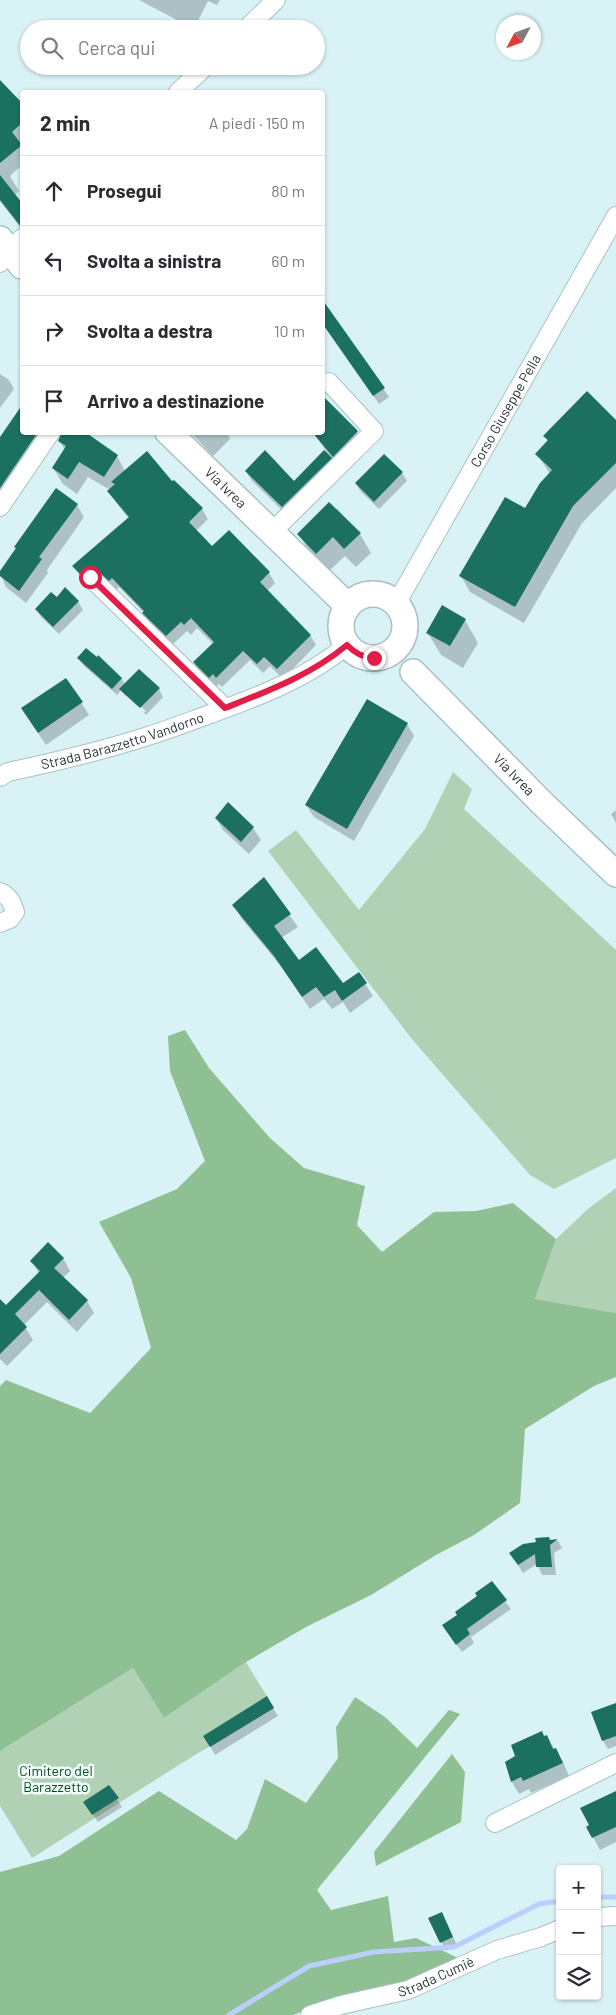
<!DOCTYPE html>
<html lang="it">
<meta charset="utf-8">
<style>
:root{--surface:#fff;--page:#f7f7f7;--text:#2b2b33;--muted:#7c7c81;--line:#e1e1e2}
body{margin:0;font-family:Barlow,sans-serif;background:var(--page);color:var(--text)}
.controls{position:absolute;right:15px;bottom:15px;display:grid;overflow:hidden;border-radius:5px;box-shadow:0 1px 4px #0004}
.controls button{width:45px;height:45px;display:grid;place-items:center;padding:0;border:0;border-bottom:1px solid var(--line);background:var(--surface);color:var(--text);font:25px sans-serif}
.compass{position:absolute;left:496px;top:15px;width:45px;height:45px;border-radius:50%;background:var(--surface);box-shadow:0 1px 4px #0004;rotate:229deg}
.stop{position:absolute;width:15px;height:15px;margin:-11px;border:4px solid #e11d48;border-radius:50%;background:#fff}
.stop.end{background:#e11d48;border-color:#fff;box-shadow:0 1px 5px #0008}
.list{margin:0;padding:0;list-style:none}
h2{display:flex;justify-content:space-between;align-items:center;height:65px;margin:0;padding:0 20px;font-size:21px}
h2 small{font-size:16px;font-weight:400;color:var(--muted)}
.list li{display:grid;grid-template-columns:32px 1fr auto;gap:15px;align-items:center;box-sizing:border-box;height:70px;padding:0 20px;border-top:1px solid var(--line)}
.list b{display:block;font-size:19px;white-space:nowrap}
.list em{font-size:16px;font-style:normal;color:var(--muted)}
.icon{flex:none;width:28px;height:28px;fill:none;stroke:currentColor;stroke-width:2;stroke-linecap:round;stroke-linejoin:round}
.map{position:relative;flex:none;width:616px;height:2015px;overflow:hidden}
.search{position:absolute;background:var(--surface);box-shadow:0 1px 4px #0004;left:20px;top:20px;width:305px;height:55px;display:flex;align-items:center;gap:12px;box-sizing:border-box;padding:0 18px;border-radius:28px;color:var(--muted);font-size:19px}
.panel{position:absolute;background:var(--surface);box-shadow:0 1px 4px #0004;left:20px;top:90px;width:305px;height:345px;border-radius:5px}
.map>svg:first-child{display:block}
.green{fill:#b1d1b4}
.forest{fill:#8ec093}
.shadow{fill:#0003;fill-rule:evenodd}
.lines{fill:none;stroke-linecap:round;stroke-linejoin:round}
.stream{stroke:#bacffb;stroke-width:5}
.building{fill:#1c7060}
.minor-casing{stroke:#a9c1c5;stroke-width:20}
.secondary-casing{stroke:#a9c1c5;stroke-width:28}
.minor{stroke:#fff;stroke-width:18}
.secondary{stroke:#fff;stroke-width:25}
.route{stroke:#e11d48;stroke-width:6}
.labels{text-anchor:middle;stroke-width:5;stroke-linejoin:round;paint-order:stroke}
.street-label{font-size:14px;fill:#2b3436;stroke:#f2fcfd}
.park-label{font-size:14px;fill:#005019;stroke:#f2fcfd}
</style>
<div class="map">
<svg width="616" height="2015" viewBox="0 0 616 2015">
<rect width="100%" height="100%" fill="#d9f2f6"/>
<!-- green -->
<path class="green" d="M453,772L472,789L464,809L616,950V1158L554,1189L530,1175L411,1038L268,851L296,830L359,910L425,829Z
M616,1188V1313L535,1299L556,1239L589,1208Z
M246,1662L274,1708L190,1758L32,1858L0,1806V1751L133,1668L164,1718Z"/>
<!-- forest -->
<path class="forest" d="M185,1030L209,1068L270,1138L304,1168L365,1186L357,1225L382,1252L434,1212L476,1211L513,1203L556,1239L535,1299L616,1313V1377L594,1386L525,1429L520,1503L474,1535L436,1555L371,1595L306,1627L246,1662L164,1718L133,1668L0,1751V1386L6,1380L90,1413L151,1348L131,1278L99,1222L177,1189L205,1161L170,1071L168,1036Z
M355,1697L385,1717L417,1748L449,1710L460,1714L317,1890L331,1910L388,1896L394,1942L416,1938L458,1958L414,1980L343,1997L293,2015H0V1872L59,1856L159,1791L236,1840L247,1829L265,1779L306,1803L338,1758L336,1727Z
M452,1754L465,1772L461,1822L376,1866L374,1852Z"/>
<!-- shadow -->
<path class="shadow" d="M139,0H220L217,5L208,1L194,29Z
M0,82L22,105V144L21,145L22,165L10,176L19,191L15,195L22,205V230L0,201Z
M326,307L389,397L379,404L322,322Z
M0,374L9,380L14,389L0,408Z
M322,398L357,432L365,445L341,468L331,460L337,469L289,517L252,481L246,471L294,482L326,451L313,432H322Z
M22,407V432H84L117,456L125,471L172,483L202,509L208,519L196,531L212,548L269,573L275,583L267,591L310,635L316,645L283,679L270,666L263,673L250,660L222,687L219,684L215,687L200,672L194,662L213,644L197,628L191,635L187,631L172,645L150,623L144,613L119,587L116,590L86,583L73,566L129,519L115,501L110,490L88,477L77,494L63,484L53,468L65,450L59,441L61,437L56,438L51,442L0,517V439Z
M616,421V488L582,523L524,623L470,592L461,576L525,510L550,474L537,454L548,442L545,436Z
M190,432H227L230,439L213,456Z
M384,455L402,473L407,481L379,509L361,492L356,484Z
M77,505L84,517L47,570L48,573L26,603L6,587L0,573L17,550L15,547Z
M337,509L360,534L371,553L356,567L345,556L328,572L310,553L299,534Z
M78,601L83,610L59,634L41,617L36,609Z
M465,620L478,643L463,668L441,655L428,633Z
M79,658L97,659L122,678L125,685L159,689L163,697L146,715L126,697L121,690L117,695L83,665ZM127,694L146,711L144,713L125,696Z
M66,679L89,715L46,745L30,721Z
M407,724L414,736L354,841L314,817L306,805Z
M616,810V823L611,814Z
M216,818L253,828L261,840L249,854L223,830Z
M264,879L298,927L281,938L298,962L343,985L359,974L373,996L350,1013L343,1002L332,1009L324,999L310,1009L283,969L241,918L234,905Z
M63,1258L70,1271L63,1278L87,1301L94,1313L77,1332L47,1302L24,1325L33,1340L7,1366L0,1359V1313L39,1274L32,1261Z
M558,1541L562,1548L554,1553L556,1575H542L537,1564L523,1573L511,1554L537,1543Z
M492,1583L511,1609L471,1637L474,1643L462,1652L443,1626L458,1616Z
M616,1705V1746L608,1749L603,1741Z
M273,1708L278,1716L215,1755L204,1736Z
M546,1736L563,1762L569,1776L531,1793L529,1789L519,1794L512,1782Z
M109,1787L122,1807L98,1822L90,1810Z
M616,1793V1842L600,1850L593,1837Z
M430,1919L446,1922L457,1945L446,1951Z"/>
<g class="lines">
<!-- stream -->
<path class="stream" d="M597,1897H616
M229,2015L309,1966L374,1952L454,1947L539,1904L560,1901"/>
</g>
<!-- building -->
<path class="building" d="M0,80L22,103V123L12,132L22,145L0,163Z
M0,175L22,203V228L0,200Z
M322,299L385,388L373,396L322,323Z
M587,391L616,420V463L573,506L515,607L459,576L505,497L525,508L540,483L552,470L535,454L548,440L543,436Z
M322,395L358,431L333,457L312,432H322Z
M22,405V432H38L0,488V437Z
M62,432H85L118,455L104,477L79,462L68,479L52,468L66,446L58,441Z
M265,450L294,481L324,450L332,458L282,507L245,471Z
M147,451L172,481L174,480L203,508L189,522L212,546L229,530L270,572L260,582L311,635L277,669L264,657L257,664L243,651L216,678L213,674L209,678L193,662L214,642L191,618L184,625L181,622L166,636L142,613L144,611L112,578L109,581L92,567L83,569L80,574L72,566L129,517L107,491L115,484L111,482Z
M384,454L403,472L374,502L355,483Z
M56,488L78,504L39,557L42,559L19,591L0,576V571L16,548L14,547Z
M329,502L361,533L344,549L333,537L316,554L297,534Z
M65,587L79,601L53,627L35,609L51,592L57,597Z
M442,605L466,619L450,646L426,633Z
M86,648L97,657L98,655L122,678L112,689L77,658Z
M139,669L160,688L140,708L119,689Z
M66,678L83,702L38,733L21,708Z
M367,699L408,723L347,829L305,805Z
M228,802L254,827L241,842L215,818Z
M264,877L291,914L274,926L299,960L316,947L343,983L359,972L367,983L342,1001L335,990L324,997L316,987L302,997L274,956L232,905Z
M48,1242L64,1258L54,1268L88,1300L69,1320L39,1290L15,1314L27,1327L0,1354V1299L6,1305L40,1271L30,1261Z
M549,1537L550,1540L558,1539L550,1545L552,1567H536L535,1554L518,1565L509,1553L523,1544L536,1542L535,1538Z
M492,1581L507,1600L467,1629L470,1634L456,1645L442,1625L457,1615L455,1612L477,1596L475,1593Z
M267,1696L274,1708L210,1747L203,1736Z
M616,1703V1736L602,1741L591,1712Z
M542,1731L544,1736L547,1735L553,1749L556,1748L563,1763L523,1781L521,1777L511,1782L505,1762L515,1756L511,1745Z
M109,1785L119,1798L92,1815L83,1802Z
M616,1791V1827L592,1838L586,1827L589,1825L580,1808Z
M442,1912L453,1937L440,1943L428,1918Z"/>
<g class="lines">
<defs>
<g id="minor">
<path d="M246,29L276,0"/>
<path d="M178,92L206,66"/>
<path d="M0,263L22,238"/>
<path d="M0,507L51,432"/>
<path d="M271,533L374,431L329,382"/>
<path d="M90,577L225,708"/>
<path id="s1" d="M396,604L616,216"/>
<path id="s2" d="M0,777L8,772C55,762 102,751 148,736C171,729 193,720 216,712C262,695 309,677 347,645"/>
<path d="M0,892C9,896 12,902 15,912L10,919L0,923"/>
<path d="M495,1823L616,1763"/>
<path d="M597,1917L616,1916"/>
<path id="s3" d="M310,2015L341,2005L408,1990L497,1950L541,1937L560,1929"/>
</g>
<g id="secondary">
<path d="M0,239L22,266"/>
<path id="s4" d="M168,432L348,606"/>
<circle cx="373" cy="626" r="32"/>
<path id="s5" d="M413,672L542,803L616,874"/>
</g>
</defs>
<!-- minor casing -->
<use href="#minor" class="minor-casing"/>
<!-- secondary casing -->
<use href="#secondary" class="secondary-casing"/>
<!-- minor -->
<use href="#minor" class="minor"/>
<!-- secondary -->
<use href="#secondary" class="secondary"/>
</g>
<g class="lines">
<!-- route -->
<path class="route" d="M90,577L225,708C268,691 311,675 347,645C355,653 362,657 374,658"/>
</g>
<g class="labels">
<!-- street labels -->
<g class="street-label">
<text dy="5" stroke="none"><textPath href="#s1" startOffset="222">Corso Giuseppe Pella</textPath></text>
<text dy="5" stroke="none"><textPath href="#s4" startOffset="80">Via Ivrea</textPath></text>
<text dy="5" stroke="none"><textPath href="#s2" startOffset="128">Strada Barazzetto Vandorno</textPath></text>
<text dy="5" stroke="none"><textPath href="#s5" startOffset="144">Via Ivrea</textPath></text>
<text dy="5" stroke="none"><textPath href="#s3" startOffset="132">Strada Cumiè</textPath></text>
</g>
<!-- park labels -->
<g class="park-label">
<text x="56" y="1776">Cimitero del<tspan x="56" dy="16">Barazzetto</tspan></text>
</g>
</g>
</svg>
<div class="controls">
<button>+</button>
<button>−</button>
<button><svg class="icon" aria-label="layers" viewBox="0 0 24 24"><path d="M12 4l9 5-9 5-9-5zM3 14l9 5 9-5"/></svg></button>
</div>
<svg class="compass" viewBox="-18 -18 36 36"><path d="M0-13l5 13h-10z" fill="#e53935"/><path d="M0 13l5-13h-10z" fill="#7c7c81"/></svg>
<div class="stop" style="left:90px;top:577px"></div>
<div class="stop end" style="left:374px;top:658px"></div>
<div class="search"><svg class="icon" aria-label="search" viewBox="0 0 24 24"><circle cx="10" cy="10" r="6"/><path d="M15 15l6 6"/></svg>Cerca qui</div>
<section class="panel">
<h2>2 min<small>A piedi · 150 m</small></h2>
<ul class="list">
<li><svg class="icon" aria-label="ahead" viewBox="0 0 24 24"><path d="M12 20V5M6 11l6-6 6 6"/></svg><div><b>Prosegui</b></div><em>80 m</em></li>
<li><svg class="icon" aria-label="left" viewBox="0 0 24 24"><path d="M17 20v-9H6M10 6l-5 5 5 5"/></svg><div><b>Svolta a sinistra</b></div><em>60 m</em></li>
<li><svg class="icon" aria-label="right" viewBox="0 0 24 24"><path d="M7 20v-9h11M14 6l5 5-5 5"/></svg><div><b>Svolta a destra</b></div><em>10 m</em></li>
<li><svg class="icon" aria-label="arrive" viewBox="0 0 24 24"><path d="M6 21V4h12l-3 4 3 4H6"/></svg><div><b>Arrivo a destinazione</b></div></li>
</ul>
</section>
</div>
